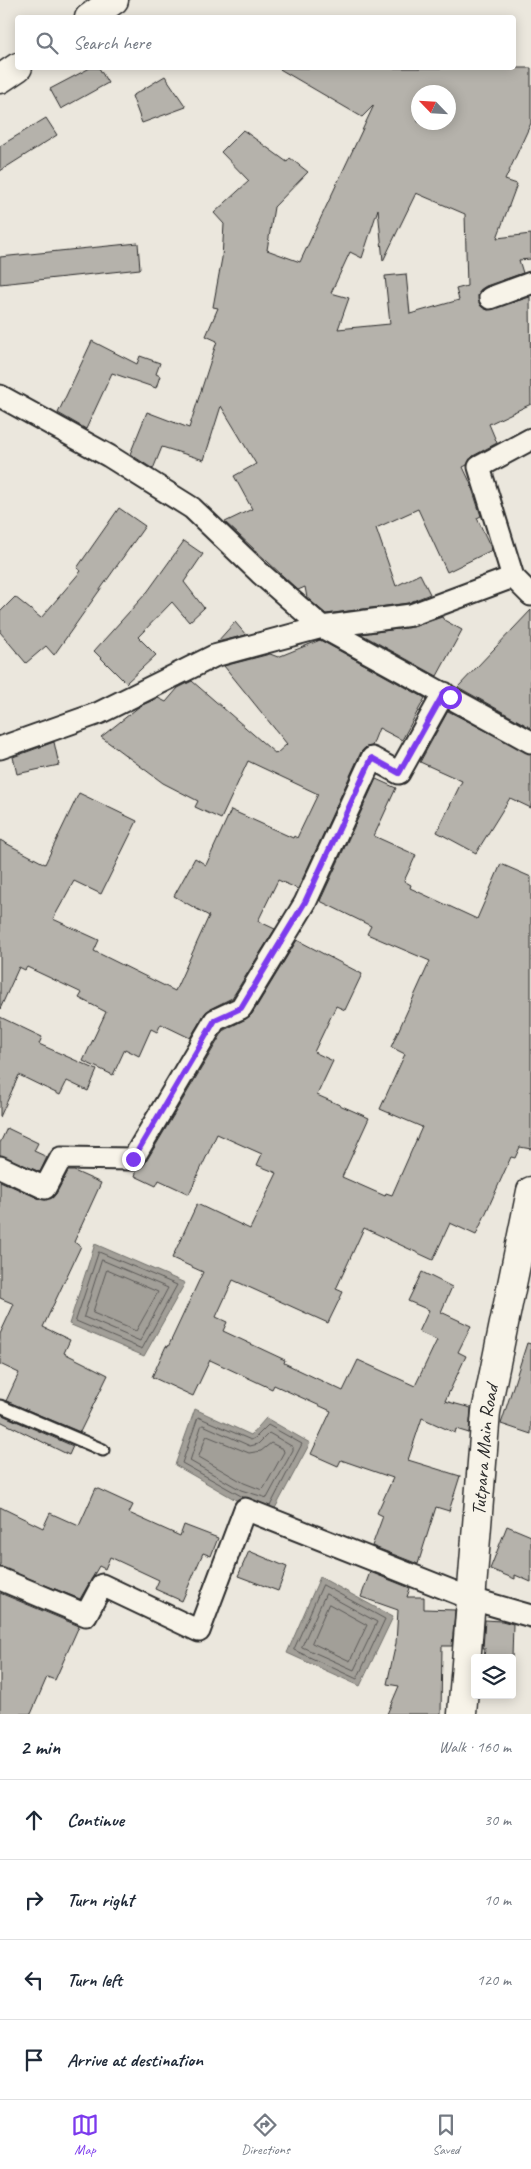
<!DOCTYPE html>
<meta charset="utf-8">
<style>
:root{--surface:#fff;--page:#f2f2f3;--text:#1f2937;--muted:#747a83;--line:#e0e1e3;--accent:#7c3aed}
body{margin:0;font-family:Caveat,sans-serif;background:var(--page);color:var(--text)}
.controls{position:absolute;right:15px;bottom:15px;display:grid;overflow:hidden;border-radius:5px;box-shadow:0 2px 12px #0003}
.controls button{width:45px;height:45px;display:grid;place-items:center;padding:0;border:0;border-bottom:1px solid var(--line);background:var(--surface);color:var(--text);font:25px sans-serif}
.compass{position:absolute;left:411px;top:85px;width:45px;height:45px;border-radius:50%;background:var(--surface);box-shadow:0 2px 12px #0003;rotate:295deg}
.stop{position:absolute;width:15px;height:15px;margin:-11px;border:4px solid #7c3aed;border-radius:50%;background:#fff}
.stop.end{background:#7c3aed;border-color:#fff;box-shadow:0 1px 5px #0008}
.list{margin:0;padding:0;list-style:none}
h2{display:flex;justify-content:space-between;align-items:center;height:65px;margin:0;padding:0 20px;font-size:21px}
h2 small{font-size:16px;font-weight:400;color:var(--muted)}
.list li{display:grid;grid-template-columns:32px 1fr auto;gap:15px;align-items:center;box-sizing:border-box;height:80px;padding:0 20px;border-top:1px solid var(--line)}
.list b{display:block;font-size:19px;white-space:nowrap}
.list em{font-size:16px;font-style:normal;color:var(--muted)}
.icon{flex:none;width:28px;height:28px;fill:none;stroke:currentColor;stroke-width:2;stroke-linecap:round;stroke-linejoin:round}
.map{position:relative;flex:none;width:531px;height:1714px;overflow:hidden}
.search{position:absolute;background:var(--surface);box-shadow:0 2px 12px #0003;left:15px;right:15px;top:15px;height:55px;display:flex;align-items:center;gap:12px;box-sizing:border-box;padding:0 18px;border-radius:5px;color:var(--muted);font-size:19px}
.sheet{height:385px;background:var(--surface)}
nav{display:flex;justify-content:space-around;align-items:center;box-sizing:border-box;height:70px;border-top:1px solid var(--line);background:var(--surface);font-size:14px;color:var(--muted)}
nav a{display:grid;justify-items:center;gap:2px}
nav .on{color:var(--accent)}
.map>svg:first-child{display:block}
.water{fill:#a29f98;stroke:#72716c}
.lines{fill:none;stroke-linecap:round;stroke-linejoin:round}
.shore{stroke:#5b5957;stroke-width:1}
.building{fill:#b5b2ab;stroke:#2b2b2b;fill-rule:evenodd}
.lane-casing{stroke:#2b2b2b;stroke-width:15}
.street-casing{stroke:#2b2b2b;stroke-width:25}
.secondary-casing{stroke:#2b2b2b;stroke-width:31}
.highway-casing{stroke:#2b2b2b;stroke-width:31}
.lane{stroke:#f7f3e8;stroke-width:11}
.street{stroke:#f7f3e8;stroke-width:21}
.secondary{stroke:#f7f3e8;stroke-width:28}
.highway{stroke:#f7f3e8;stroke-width:28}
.route{stroke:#7c3aed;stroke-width:6}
.labels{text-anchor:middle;stroke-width:4;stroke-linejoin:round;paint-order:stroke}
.street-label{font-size:20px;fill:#2b2b2b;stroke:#f7f3e8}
</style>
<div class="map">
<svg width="531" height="1714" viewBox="0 0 531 1714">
<rect width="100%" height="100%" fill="#ebe7dd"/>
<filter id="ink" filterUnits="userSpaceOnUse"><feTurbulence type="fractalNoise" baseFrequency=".02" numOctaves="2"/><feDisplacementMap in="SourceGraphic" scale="10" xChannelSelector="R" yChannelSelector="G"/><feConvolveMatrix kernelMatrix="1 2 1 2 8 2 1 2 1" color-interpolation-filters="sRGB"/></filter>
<g filter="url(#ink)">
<!-- water -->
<path class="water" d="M95,1244L185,1283L144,1356L69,1324Z
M195,1409L251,1435L266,1418L310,1443L272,1514L236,1500L175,1465Z
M320,1577L393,1617L360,1686L287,1653Z"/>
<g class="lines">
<!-- shore -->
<path class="shore" d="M99,1252L177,1285L142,1349L76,1321Z
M102,1260L168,1288L140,1341L84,1317Z
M107,1270L158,1292L136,1331L93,1313Z
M203,1425L250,1446L258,1444L269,1433L293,1447V1450L267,1498L241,1490L190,1461L201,1427Z
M207,1436L249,1453L261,1451L271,1443L283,1449L284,1452L264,1488L262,1490L244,1483L199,1457Z
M243,1497L182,1463L198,1417L251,1440L255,1438L268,1425L302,1444L270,1506
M323,1585L385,1619L357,1679L294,1650Z
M326,1594L377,1622L354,1670L302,1647Z
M329,1604L367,1625L350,1661L312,1643Z"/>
</g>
<!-- building -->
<path class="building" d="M90,68H99L108,83L61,109L50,89Z
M278,68H531V123L505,180L517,184L497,238L531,234V259L519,260L523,273L486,286L480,290L478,296L482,307L488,310L530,297L531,404L489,424L497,443L473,456L467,465L463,467L470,482L481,516L477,518L492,550L447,572L418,509L376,528L396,586L420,574L430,594L408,603L326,614L307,598L305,587L298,590L225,522L252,509L234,476L256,464L221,406L204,460L162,447L153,469L130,454L147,412L189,428L217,341L206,336L218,308L213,307L222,258L224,224L214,213L249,181L221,152L243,130L287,162L290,158L308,172L274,207L267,250L300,262L374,105L362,117ZM418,92H448V122H418ZM416,193L465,214L467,286L456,289L459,300L410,314L406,274L385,276L390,324L338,329L349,298L331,293L350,252L362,258L378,209L383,261Z
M165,76L186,107L142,123L132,96Z
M46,118L57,135L0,171V146Z
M138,243L140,269L0,284V257Z
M92,341L137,364L140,356L160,363L156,374L160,376L156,388L112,373L86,429L58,413Z
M119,508L145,526L54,655L46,646L26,663L0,632V612L15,597L41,618L81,571L77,568Z
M184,541L203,554L184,582L204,608L189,622L172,602L138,637L156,655L126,683L94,651L148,591Z
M531,610V728L458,687Z
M442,617L444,620L462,630L437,676L361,634L413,627Z
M235,622L246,635L217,642Z
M320,640L425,698L402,740L379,728L372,746L366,747L361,752L298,889L278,880L258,921L275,929L232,998L210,1009L205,1013L190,1038L161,1024L157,1032L151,1029L139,1056L125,1049L113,1075L83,1061L106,1012L79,998L82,993L27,967L25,970L19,967L0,1009V840L45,864L79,793L137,821L101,894L74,881L53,919L99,940L94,951L175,991L209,916L174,896L195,858L206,865L231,810L293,838L294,836L297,838L318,794L248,761L221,819L195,807L198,801L163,783L101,737L140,706L158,698L166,702L178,688L192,681L276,754L287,744L224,666L270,654L278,657Z
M448,711L531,754V808L510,798L476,853L437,832L462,781L420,762Z
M54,742L59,765L17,774L13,757Z
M376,779L396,788L374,836L416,855L404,881L411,885L410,888L477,919L501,864L531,877V1149L520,1147L515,1158L511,1157L476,1235L450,1223L433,1260L364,1228L336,1289L343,1292L328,1323L233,1280L216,1317L227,1322L223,1331L285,1360L284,1363L343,1391L358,1360L415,1386L437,1340L419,1332L429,1310L408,1301L422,1272L452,1287L441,1312L471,1326L458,1352L466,1356L445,1401L471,1408L469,1433L456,1429L455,1433L422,1418L408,1460L460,1476L449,1511L436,1507L418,1564L372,1546L383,1516L377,1513L393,1478L341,1460L338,1466L311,1454L331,1411L274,1385L272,1389L210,1360L193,1396L152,1377L166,1346L168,1347L203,1272L172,1258L197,1204L250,1229L277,1173L257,1165L262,1154L217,1134L189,1194L159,1180L156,1186L135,1176L137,1170L144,1165L224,1030L246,1019L252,1014L297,940L362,974L345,1010L336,1006L314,1052L333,1061L317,1095L369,1118L342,1177L385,1196L386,1193L392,1195L422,1127L380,1109L405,1054L391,1047L430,961L367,934L371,926L320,901Z
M0,1017L42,1037L39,1044L97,1070L88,1091L67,1081L60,1095L19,1075L0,1117Z
M7,1128L38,1143L34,1151L47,1157L40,1172L0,1155V1143Z
M68,1171H74L101,1183L74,1242L81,1246L43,1327L70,1340L64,1353L108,1375L80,1432L6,1401L19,1373L0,1364V1334L14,1304L0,1298V1181L40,1199L46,1200L56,1194Z
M527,1343L531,1344V1434L501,1424Z
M0,1414L73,1446L69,1455L0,1421Z
M96,1488L133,1505L129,1513L180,1536L184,1525L218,1538L211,1556L203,1553L182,1601L155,1589L159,1580L110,1557L105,1569L99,1566L80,1599L0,1567V1507L43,1528L50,1513L79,1526Z
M507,1526L531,1536V1582L515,1575V1579L490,1569Z
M249,1551L287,1567L278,1591L238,1576Z
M370,1572L410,1588L407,1597H424V1609L455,1610L452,1646H442L441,1714H387L399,1686L387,1684L396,1643L398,1610L361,1597Z
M0,1593L79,1626L55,1680L47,1677L31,1714H0Z
M485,1620L502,1621L513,1624L512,1658H484L485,1648H483Z"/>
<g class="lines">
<defs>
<path id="lane" d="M0,1406L103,1450"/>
<path id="street" d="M490,298L531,283
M0,396L109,456L192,508L260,573L322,627L531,742
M513,577L479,467L531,439
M0,748L99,713L214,656L322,627L411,615L513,577L531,595
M0,1167L45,1188L61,1158L133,1159L215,1020L241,1008L305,903L372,758L399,773L444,693
M0,1579L86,1615L102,1585L199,1631L245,1509L472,1599L531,1616"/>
<g id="secondary">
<path id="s1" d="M462,1714L486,1412L531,1191"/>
</g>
<path id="highway" d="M89,18L114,0
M0,79L18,67"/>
</defs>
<!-- lane casing -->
<use href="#lane" class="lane-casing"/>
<!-- street casing -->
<use href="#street" class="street-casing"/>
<!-- secondary casing -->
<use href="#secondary" class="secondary-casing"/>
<!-- highway casing -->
<use href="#highway" class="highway-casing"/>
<!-- lane -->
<use href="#lane" class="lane"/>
<!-- street -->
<use href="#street" class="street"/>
<!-- secondary -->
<use href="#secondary" class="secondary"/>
<!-- highway -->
<use href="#highway" class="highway"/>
</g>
</g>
<g class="lines" filter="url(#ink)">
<!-- route -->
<path class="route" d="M133,1159L215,1020L241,1008L305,902L372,758L399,773L444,693L450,697"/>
</g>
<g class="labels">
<!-- street labels -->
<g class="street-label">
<text dy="7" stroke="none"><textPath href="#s1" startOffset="265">Tutpara Main Road</textPath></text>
</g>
</g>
</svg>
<div class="controls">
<button><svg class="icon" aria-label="layers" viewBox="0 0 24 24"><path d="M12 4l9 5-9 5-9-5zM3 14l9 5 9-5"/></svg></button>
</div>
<svg class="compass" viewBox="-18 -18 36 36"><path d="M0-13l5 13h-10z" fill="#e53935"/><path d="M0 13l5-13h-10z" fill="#747a83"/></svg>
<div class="stop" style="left:450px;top:697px"></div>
<div class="stop end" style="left:133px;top:1159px"></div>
<div class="search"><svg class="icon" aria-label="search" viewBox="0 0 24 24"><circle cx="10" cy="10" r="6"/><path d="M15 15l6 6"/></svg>Search here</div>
</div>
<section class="sheet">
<h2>2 min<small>Walk · 160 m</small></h2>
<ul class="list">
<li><svg class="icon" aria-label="ahead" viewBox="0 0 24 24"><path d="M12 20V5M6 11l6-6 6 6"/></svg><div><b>Continue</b></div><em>30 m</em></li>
<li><svg class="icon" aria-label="right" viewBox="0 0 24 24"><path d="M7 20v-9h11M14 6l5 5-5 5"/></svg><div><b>Turn right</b></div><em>10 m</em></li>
<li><svg class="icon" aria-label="left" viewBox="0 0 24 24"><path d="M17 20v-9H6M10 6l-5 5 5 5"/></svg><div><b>Turn left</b></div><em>120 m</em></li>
<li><svg class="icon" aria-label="arrive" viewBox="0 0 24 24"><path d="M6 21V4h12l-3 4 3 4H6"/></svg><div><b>Arrive at destination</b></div></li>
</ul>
</section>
<nav>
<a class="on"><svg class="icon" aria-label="map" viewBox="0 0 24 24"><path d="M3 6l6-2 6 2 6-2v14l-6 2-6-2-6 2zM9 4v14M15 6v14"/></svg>Map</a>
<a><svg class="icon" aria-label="directions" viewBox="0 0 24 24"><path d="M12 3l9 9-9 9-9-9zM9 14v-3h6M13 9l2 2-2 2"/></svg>Directions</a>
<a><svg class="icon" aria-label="saved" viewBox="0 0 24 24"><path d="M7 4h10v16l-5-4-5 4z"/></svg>Saved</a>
</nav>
